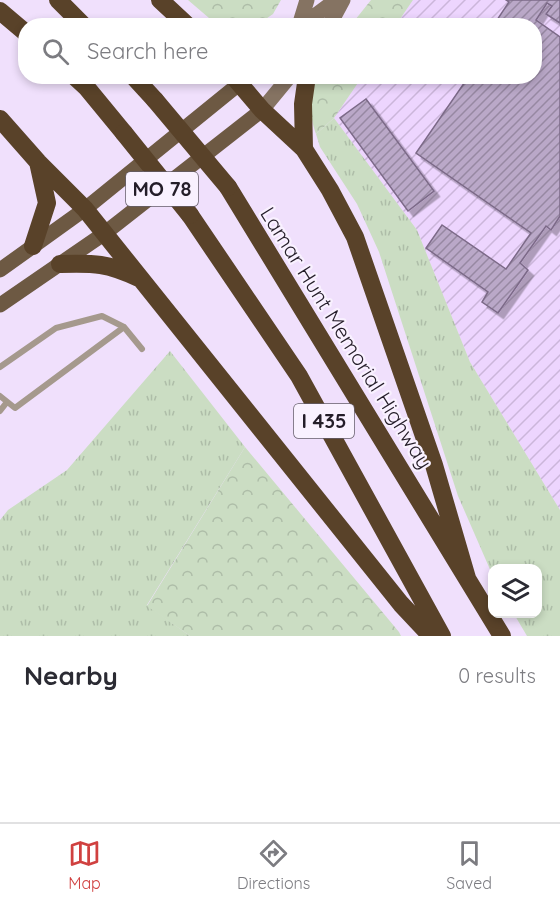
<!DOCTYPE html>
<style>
:root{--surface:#fff;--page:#f7f7f7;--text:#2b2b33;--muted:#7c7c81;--line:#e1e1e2;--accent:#d04140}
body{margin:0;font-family:Quicksand,sans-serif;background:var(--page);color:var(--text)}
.controls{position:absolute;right:18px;bottom:18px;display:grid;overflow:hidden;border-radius:12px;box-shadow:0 3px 9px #0003}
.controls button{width:54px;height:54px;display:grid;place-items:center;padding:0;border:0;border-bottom:2px solid var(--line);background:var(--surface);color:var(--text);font:30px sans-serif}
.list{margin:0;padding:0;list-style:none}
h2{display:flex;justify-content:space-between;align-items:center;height:78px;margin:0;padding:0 24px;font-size:26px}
h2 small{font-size:20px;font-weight:400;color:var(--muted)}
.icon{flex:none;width:33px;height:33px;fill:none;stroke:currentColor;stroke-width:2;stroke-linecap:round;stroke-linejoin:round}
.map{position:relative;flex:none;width:560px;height:636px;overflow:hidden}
.search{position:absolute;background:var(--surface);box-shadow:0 3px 9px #0003;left:18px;right:18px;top:18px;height:66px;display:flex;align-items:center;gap:15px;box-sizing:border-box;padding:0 21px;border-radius:24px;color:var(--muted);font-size:22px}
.sheet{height:186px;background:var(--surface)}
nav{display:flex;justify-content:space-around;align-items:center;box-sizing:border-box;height:84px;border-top:2px solid var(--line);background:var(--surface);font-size:16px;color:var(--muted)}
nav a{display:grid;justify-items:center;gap:3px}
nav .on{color:var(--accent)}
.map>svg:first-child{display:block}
.industrial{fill:url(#industrial-furrows)}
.grass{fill:url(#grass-tufts)}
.forest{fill:url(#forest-crowns)}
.building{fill:url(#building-hatch);stroke:#7c6a88;stroke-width:1.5;filter:url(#shadow)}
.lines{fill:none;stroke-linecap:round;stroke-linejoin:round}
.lane{stroke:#a5998d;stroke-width:6}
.secondary{stroke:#857362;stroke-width:15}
.primary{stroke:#6d5943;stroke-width:15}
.highway{stroke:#594229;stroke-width:18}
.highway-bridge{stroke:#594229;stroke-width:18}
.labels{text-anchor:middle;stroke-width:4.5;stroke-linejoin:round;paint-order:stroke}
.shield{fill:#f9f1ff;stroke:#645d69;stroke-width:1.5}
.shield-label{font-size:20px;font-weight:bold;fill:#241d29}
.street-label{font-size:21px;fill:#241d29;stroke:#f9f1ff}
</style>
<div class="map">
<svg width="560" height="636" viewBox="0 0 560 636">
<defs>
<pattern id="industrial-furrows" width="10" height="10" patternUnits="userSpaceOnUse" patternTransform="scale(1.5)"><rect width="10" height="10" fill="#edd5fe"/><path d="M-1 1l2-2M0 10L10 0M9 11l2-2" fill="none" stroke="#cbb6da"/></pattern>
<pattern id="grass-tufts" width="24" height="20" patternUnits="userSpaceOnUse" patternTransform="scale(1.5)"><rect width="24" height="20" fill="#cbddc3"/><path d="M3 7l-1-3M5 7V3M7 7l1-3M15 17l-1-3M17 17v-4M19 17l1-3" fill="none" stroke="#aebda8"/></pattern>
<pattern id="forest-crowns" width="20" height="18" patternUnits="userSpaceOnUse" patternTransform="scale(1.5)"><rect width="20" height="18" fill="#cbddc3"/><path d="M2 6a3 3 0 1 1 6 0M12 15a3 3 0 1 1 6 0" fill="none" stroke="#aebda8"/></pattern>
<pattern id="building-hatch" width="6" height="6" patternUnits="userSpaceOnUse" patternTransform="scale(1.5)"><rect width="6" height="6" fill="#baa8c8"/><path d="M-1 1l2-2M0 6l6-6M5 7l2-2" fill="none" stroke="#9788a2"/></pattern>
<filter id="shadow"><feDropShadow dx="5.5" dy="5.5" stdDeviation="0" flood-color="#0004"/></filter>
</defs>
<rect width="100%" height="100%" fill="#f0e0fc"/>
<!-- industrial -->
<path class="industrial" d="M413,0H560V510L470,362L417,230L334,118L362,77L534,76V26L396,25Z"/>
<!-- grass -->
<path class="grass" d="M334,118L417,230L470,362L560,510V636H527L514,614H538V568H492V574L458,496L379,252L357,204L320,147L316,134Z
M170,351L245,447L147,605L190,636H0V520L8,510L67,470Z"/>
<!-- forest -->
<path class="forest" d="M188,0H281L273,14L257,25L222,26L209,18Z
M371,0H413L396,25H351Z
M315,77H362L334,118L316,134C308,111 310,100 315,77Z
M245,447L399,632L401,636H190L147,606Z"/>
<!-- building -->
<path class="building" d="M506,0H560V23L546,14L552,6L547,3L536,20L560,37V216L551,230L546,226L520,263L528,270L498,313L482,302L488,292L426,248L442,225L506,269L531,233L416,153L469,76H534V26H493L509,2Z
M366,99L434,191L408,211L340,118Z"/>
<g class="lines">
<!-- lane -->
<path class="lane" d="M0,367L56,328L102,316L124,327L142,349
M0,396L15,408L124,327
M0,411L7,402"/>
<!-- secondary -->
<path class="secondary" d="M299,26L307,0
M301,26L336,0
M329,26L343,0
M262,110L290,76"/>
<!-- primary -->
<path class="primary" d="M0,270L85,209L239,84
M0,305L105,233L262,110"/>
<!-- highway -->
<path class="highway" d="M58,0L84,26
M160,0L188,26
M0,11L26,33
M74,76L87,88L124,133
M133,76L155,100
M233,76L262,110L304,149L330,190L355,237L434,465L467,578
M0,119L38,162L85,209L401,604L431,636
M304,149L303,104L307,76
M228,187L502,636
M190,215L299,376L442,636
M33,246L47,203L38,162
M60,264C95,263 107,263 139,278"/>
<!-- highway-bridge -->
<path class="highway-bridge" d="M155,100L228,187
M124,133L190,215"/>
</g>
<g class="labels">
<!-- shield labels -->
<g class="shield">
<rect x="126" y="172" width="72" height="34" rx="4.5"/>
<rect x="294" y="404" width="60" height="34" rx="4.5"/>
</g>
<g class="shield-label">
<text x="162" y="196">MO 78</text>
<text x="324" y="428">I 435</text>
</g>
<!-- street labels -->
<g class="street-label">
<text transform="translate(346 338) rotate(58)" y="7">Lamar Hunt Memorial Highway</text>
</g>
</g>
</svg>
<div class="controls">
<button><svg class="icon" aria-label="layers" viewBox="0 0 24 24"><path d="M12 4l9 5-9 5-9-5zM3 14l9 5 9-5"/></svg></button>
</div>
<div class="search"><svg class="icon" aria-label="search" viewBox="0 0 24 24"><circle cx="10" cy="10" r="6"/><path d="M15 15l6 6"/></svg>Search here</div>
</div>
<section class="sheet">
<h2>Nearby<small>0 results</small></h2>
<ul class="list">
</ul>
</section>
<nav>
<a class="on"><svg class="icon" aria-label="map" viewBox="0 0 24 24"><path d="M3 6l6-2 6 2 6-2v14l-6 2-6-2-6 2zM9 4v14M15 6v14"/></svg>Map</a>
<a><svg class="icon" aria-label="directions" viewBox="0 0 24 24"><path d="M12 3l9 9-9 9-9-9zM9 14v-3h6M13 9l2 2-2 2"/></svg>Directions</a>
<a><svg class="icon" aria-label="saved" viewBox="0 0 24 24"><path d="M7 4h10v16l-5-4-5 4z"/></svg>Saved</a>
</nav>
